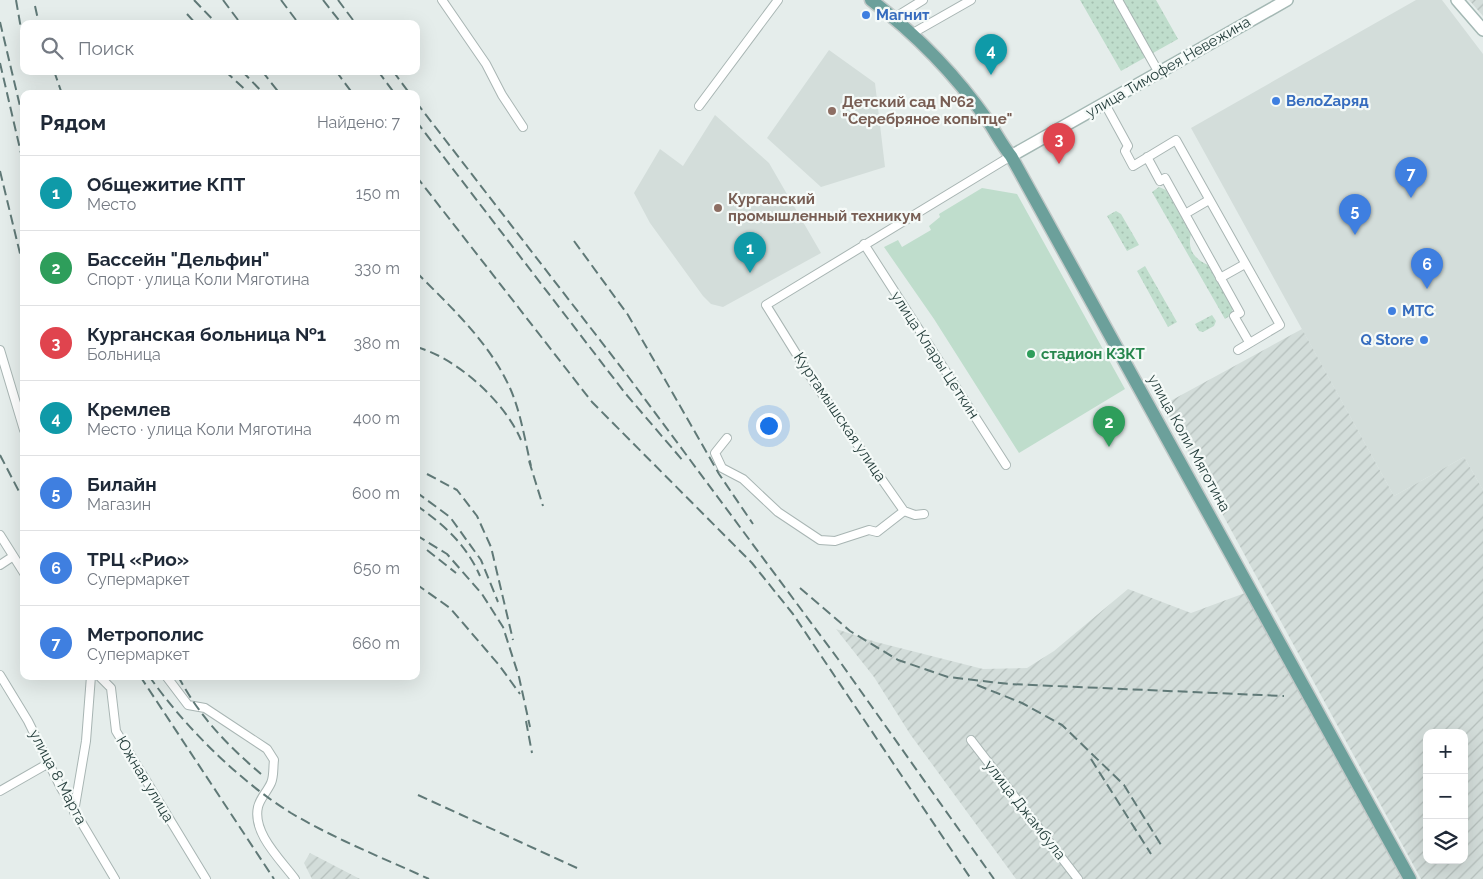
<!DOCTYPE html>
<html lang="ru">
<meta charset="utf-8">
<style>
:root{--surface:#fff;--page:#f2f2f3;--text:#1f2937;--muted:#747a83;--line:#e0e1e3;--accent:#2563eb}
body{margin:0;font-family:Raleway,sans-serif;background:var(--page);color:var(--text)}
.controls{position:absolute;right:15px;bottom:15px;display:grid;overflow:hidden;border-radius:10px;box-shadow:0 5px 20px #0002}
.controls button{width:45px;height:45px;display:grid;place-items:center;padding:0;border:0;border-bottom:1px solid var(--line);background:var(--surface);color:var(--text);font:25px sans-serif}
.you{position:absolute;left:768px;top:425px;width:18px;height:18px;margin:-12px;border:4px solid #fff;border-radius:50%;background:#1a73e8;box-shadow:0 0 0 8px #1a73e833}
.badge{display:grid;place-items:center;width:32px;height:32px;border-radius:50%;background:var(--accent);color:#fff;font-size:16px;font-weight:700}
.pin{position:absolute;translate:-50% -41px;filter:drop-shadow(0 1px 2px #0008)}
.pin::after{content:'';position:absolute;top:26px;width:18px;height:15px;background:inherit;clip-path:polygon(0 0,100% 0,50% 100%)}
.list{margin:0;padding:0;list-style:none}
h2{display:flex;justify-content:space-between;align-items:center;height:65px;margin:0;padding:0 20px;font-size:21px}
h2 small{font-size:16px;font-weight:400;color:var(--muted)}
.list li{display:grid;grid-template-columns:32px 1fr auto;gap:15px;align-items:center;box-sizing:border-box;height:75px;padding:0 20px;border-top:1px solid var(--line)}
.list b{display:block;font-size:19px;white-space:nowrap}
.list p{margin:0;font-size:16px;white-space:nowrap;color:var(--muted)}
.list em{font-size:16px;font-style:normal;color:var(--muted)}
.icon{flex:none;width:28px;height:28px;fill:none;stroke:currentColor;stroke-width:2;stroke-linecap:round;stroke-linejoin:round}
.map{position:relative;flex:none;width:1483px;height:879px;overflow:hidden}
.search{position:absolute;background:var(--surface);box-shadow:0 5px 20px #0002;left:20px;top:20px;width:400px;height:55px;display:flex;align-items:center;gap:12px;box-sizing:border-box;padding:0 18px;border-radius:10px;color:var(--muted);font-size:19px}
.panel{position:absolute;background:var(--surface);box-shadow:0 5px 20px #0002;left:20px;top:90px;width:400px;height:590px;border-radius:10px}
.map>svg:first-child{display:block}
.built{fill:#d3ddda}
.industrial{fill:url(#industrial-furrows);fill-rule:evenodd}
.grass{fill:url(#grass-dots)}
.pitch{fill:#bfddcc}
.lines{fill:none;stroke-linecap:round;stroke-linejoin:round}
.street-casing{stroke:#a8b5b3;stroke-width:10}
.secondary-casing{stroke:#a4b8b4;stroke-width:14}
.primary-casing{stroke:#c2c9c8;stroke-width:15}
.street{stroke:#fff;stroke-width:8}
.secondary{stroke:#fff;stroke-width:11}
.primary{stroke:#6ca09b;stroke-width:12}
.rail{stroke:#607977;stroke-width:2;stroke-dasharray:10 5;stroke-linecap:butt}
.shop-dot{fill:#3f7fe0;stroke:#f5faf8;stroke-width:2}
.education-dot{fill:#8d6e63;stroke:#f5faf8;stroke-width:2}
.leisure-dot{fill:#2e9e5b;stroke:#f5faf8;stroke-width:2}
.labels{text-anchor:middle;stroke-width:4.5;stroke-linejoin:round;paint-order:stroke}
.shop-label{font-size:15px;font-weight:bold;fill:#366cbe;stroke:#f5faf8;text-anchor:start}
.street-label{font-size:15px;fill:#253e3c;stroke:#f5faf8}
.education-label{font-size:15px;font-weight:bold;fill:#785e54;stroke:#f5faf8;text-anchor:start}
.leisure-label{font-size:15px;font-weight:bold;fill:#27864d;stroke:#f5faf8;text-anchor:start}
</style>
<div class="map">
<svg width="1483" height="879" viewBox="0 0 1483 879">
<defs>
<pattern id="industrial-furrows" width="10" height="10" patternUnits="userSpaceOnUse" patternTransform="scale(1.25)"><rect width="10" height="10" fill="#d3ddda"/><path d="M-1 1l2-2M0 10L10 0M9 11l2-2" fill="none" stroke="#b5bfbc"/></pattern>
<pattern id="grass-dots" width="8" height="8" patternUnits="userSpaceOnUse" patternTransform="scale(1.25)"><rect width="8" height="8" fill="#bfddcc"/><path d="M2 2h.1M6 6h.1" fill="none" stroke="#a4bfb0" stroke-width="1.8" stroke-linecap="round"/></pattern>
</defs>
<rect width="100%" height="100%" fill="#e5edeb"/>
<!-- built -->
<path class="built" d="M1416,0H1442L1483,54V490L1464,457L1394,496L1191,128Z
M829,50L875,83L885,167L821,187L767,138Z
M715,115L769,163L821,253L723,307L711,304L703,296L650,223L634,193L660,149L683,166Z"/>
<!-- industrial -->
<path class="industrial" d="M1469,0H1483V16Z
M1302,329L1394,496L1464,457L1483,490V879H1421L1163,405ZM1427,733H1464V860H1427Z
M1128,589L1191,613L1245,593L1406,879H1016L910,734L874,677L836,629L876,642L983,669L1027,668L1054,651Z
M310,853L360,879H312L304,863Z"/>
<!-- grass -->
<path class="grass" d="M1080,0H1156L1178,39L1121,71Z
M1159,187L1166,190L1191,234C1187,249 1194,259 1208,265L1233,307L1231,315L1225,319L1152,192Z
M1116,211L1121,214L1139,245L1127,251L1107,216Z
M1145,266L1177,322L1168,327L1137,271Z
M1212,315L1216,321L1214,326L1203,332L1199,331L1195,324Z"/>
<!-- pitch -->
<path class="pitch" d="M982,188L1017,194L1125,389L1019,453L934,319L884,247L898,240L902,247L931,230L929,226L940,217L939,214Z"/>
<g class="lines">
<defs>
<path id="street" d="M442,0L486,64L502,95L523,127
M1118,0L1159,73
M894,18L923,0
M913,33L971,0
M1105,104L1128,146L1125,151L1133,166L1176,140L1280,325L1238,350
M699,106L778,0
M1147,157L1160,181L1165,178L1240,313L1234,316L1249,342
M1185,214L1209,200
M864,244L1006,465
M1220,278L1245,264
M0,350L24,430
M727,438L715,453L722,468L743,479L778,512L820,540L835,541L869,530L877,532L904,511
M924,514L915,515L904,511L815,384L766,305L1011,156
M0,535L24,573
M0,565L12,557
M0,675L28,721L61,788L115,879
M99,676L111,688L116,731L206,879
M166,676L188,705L205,708L267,749L274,760C273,767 274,777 271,783C267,792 260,798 258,807C252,833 281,860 295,879
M971,740L1078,879
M0,791L49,763
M74,812L86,741L91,676"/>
<path id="secondary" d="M1457,0L1483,30
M1011,156L1287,0"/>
<path id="primary" d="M871,0C916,34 955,74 988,121C996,133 1002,145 1011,156L1410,879"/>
</defs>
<!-- street casing -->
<use href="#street" class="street-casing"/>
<!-- secondary casing -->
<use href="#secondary" class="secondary-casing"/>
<!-- primary casing -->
<use href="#primary" class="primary-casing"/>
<!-- street -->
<use href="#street" class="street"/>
<!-- secondary -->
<use href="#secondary" class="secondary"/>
<!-- primary -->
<use href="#primary" class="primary"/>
<!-- rail -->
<path class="rail" d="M16,0L24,46
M194,0L217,24
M223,0L241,24
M281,0L299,24
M323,0L342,24
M338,0L356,24
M35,6L39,24
M187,14L196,24
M0,22L24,123
M0,63L24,166
M54,71L62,94
M225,71L250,94
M242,71L264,94
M262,71L280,94
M336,71L353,94
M378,71L395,94
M393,71L410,94
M416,102L627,375L838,659L994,879
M416,121L625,393L684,462
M0,171L24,270
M416,176L592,402L752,563L793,614L971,879
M574,241L628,315L719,474L753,524
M416,249L417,250
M416,272C451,307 489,342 510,388C521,413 525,441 531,466
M416,347C456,357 505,402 521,440
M0,455L24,501
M529,461L543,506
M427,474L457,490L477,516L491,547L513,640
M416,492L450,517L481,560L498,602
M416,505C444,525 466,544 480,576
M416,535L447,554L482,594L503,627L519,677L530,727
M427,550L456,573
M416,584L450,608L499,665L520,694
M800,588L850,631L898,660L948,677L1009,684L1284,696
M140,676L274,879
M149,676C184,726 239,781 291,813C335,839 383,858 429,879
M178,676C199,716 227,745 261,774
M977,685L1022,703L1062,725L1124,785L1163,848
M526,721L532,753
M1091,759L1151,854
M418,795L577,868"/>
</g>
<!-- markers -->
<g class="shop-dot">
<circle cx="866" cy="15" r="5"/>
<circle cx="1276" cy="101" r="5"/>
<circle cx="1392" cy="311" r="5"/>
<circle cx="1424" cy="340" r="5"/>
</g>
<g class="education-dot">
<circle cx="832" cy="111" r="5"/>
<circle cx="718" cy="208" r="5"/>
</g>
<circle class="leisure-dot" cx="1031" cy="354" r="5"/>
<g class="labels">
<!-- shop labels -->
<g class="shop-label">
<text x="876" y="20">Магнит</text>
<text x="1286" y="106">ВелоZаряд</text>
<text x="1402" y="316">МТС</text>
<text x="1414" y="345" text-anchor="end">Q Store</text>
</g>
<!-- street labels -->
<g class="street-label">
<text transform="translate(1168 67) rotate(-30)" y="5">улица Тимофея Невежина</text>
<text transform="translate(935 355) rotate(57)" y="5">улица Клары Цеткин</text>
<text transform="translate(840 417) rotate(56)" y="5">Куртамышская улица</text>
<text transform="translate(1189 443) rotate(61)" y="5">улица Коли Мяготина</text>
<text transform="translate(58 777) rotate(62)" y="5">улица 8 Марта</text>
<text transform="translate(145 779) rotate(59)" y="5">Южная улица</text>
<text transform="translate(1025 810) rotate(52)" y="5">улица Джамбула</text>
</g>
<!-- education labels -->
<g class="education-label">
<text x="842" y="107">Детский сад №62<tspan x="842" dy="17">"Серебряное копытце"</tspan></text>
<text x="728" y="204">Курганский<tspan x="728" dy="17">промышленный техникум</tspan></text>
</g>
<!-- leisure labels -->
<g class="leisure-label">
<text x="1041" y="359">стадион КЗКТ</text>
</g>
</g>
</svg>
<div class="controls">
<button>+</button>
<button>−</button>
<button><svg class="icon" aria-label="layers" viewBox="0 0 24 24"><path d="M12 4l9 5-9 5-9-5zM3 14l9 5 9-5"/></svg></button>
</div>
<div class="you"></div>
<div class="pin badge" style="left:750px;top:273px;background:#0f9aa8">1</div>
<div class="pin badge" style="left:1109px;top:447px;background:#2e9e5b">2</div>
<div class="pin badge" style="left:1059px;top:164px;background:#e0444e">3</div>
<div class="pin badge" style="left:991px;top:75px;background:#0f9aa8">4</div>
<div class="pin badge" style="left:1355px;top:235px;background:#3f7fe0">5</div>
<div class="pin badge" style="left:1427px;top:289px;background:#3f7fe0">6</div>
<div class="pin badge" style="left:1411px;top:198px;background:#3f7fe0">7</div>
<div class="search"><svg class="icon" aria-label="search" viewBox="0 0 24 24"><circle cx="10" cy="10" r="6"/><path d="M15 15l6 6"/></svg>Поиск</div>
<section class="panel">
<h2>Рядом<small>Найдено: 7</small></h2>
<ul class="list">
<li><span class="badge" style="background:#0f9aa8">1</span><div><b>Общежитие КПТ</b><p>Место</p></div><em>150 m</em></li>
<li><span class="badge" style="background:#2e9e5b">2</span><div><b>Бассейн &quot;Дельфин&quot;</b><p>Спорт · улица Коли Мяготина</p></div><em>330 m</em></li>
<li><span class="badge" style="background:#e0444e">3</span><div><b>Курганская больница №1</b><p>Больница</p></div><em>380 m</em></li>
<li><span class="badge" style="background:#0f9aa8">4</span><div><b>Кремлев</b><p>Место · улица Коли Мяготина</p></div><em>400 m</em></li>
<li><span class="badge" style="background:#3f7fe0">5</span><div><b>Билайн</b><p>Магазин</p></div><em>600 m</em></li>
<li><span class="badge" style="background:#3f7fe0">6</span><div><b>ТРЦ «Рио»</b><p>Супермаркет</p></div><em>650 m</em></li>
<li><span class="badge" style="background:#3f7fe0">7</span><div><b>Метрополис</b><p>Супермаркет</p></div><em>660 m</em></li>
</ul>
</section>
</div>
